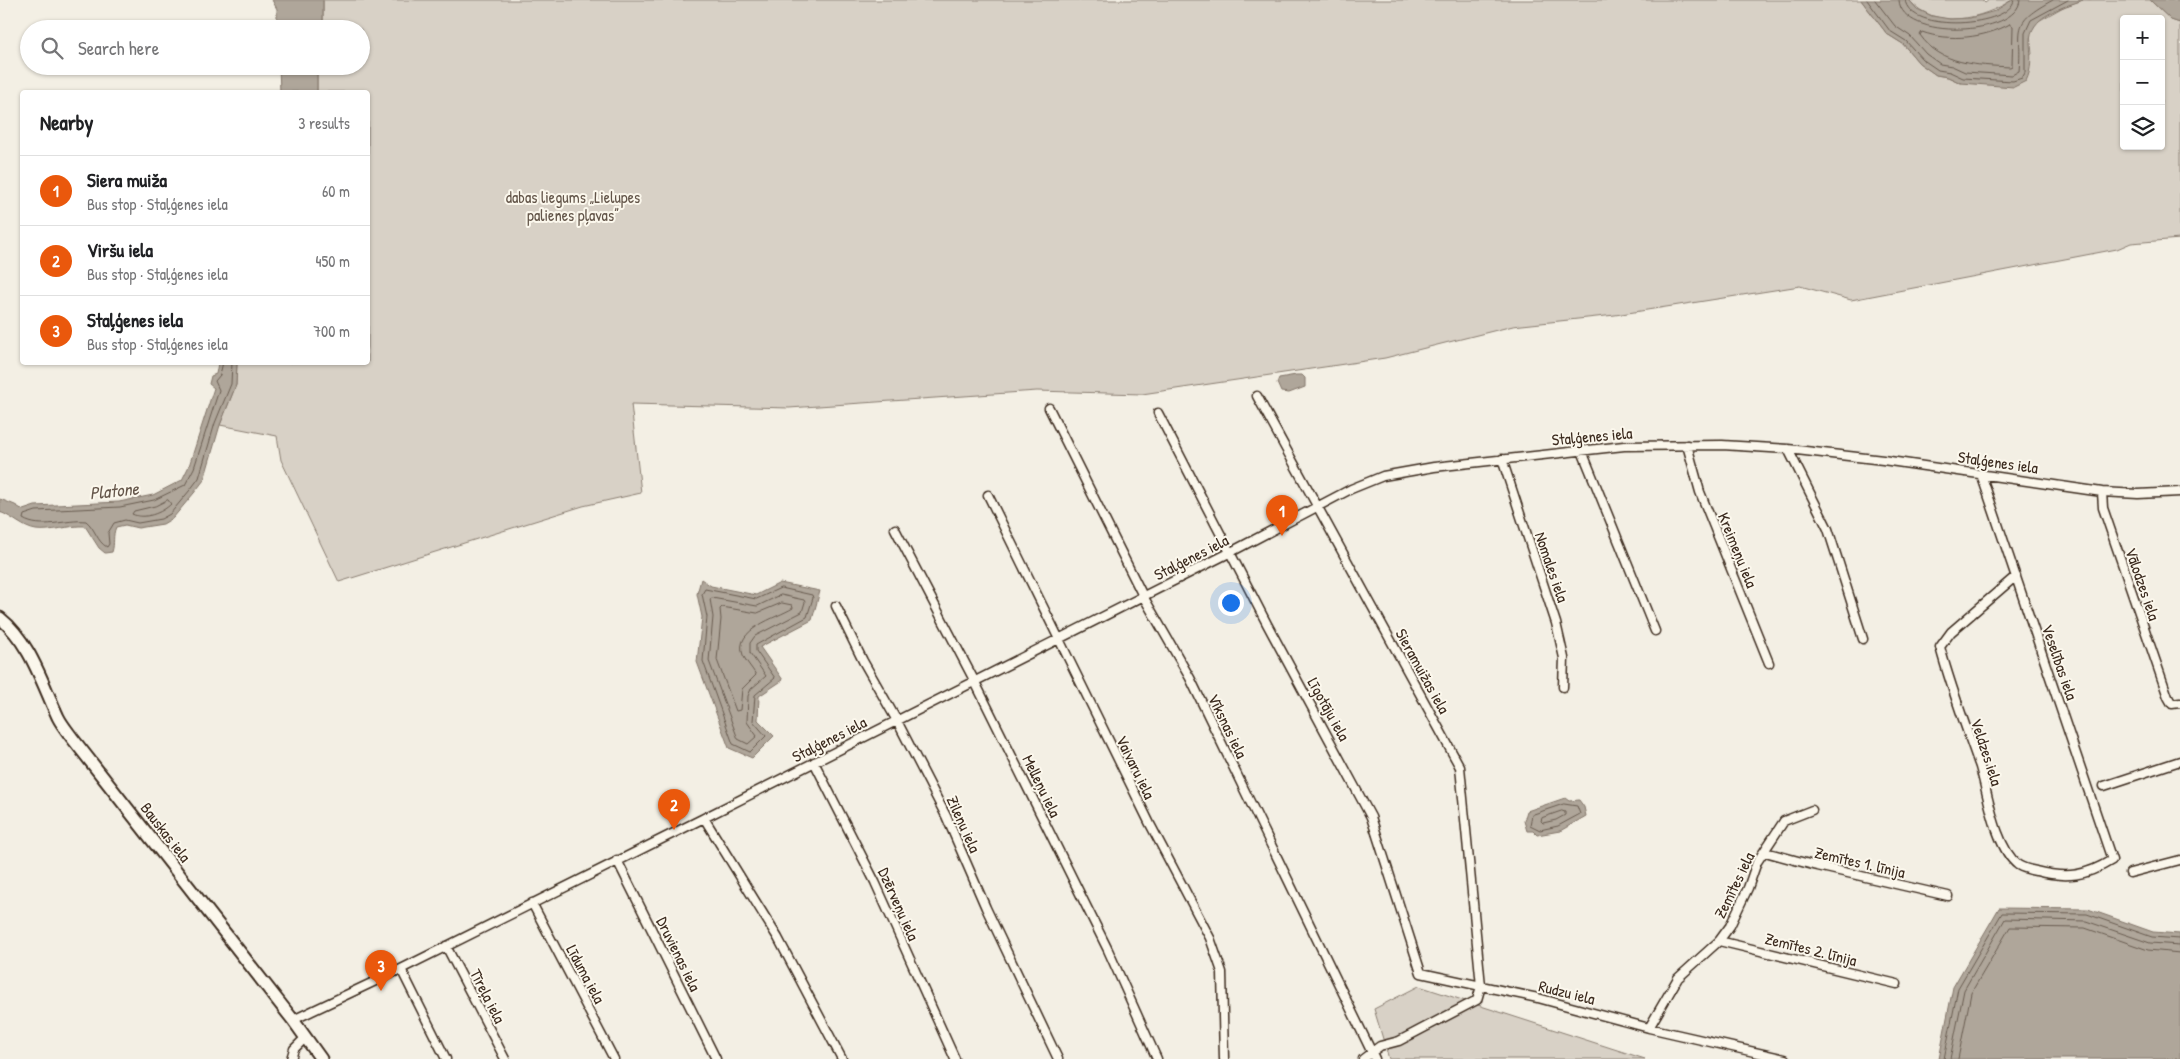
<!DOCTYPE html>
<meta charset="utf-8">
<style>
:root{--surface:#fff;--page:#f6f6f6;--text:#202124;--muted:#757577;--line:#e0e0e0;--accent:#ea580c}
body{margin:0;font-family:"Patrick Hand",sans-serif;background:var(--page);color:var(--text)}
.controls{position:absolute;right:15px;top:15px;display:grid;overflow:hidden;border-radius:5px;box-shadow:0 1px 4px #0004}
.controls button{width:45px;height:45px;display:grid;place-items:center;padding:0;border:0;border-bottom:1px solid var(--line);background:var(--surface);color:var(--text);font:25px sans-serif}
.you{position:absolute;left:1230px;top:602px;width:18px;height:18px;margin:-12px;border:4px solid #fff;border-radius:50%;background:#1a73e8;box-shadow:0 0 0 8px #1a73e833}
.badge{display:grid;place-items:center;width:32px;height:32px;border-radius:50%;background:var(--accent);color:#fff;font-size:16px;font-weight:700}
.pin{position:absolute;translate:-50% -41px;filter:drop-shadow(0 1px 2px #0008)}
.pin::after{content:'';position:absolute;top:26px;width:18px;height:15px;background:inherit;clip-path:polygon(0 0,100% 0,50% 100%)}
.list{margin:0;padding:0;list-style:none}
h2{display:flex;justify-content:space-between;align-items:center;height:65px;margin:0;padding:0 20px;font-size:21px}
h2 small{font-size:16px;font-weight:400;color:var(--muted)}
.list li{display:grid;grid-template-columns:32px 1fr auto;gap:15px;align-items:center;box-sizing:border-box;height:70px;padding:0 20px;border-top:1px solid var(--line)}
.list b{display:block;font-size:19px;white-space:nowrap}
.list p{margin:0;font-size:16px;white-space:nowrap;color:var(--muted)}
.list em{font-size:16px;font-style:normal;color:var(--muted)}
.icon{flex:none;width:28px;height:28px;fill:none;stroke:currentColor;stroke-width:2;stroke-linecap:round;stroke-linejoin:round}
.map{position:relative;flex:none;width:2180px;height:1059px;overflow:hidden}
.search{position:absolute;background:var(--surface);box-shadow:0 1px 4px #0004;left:20px;top:20px;width:350px;height:55px;display:flex;align-items:center;gap:12px;box-sizing:border-box;padding:0 18px;border-radius:28px;color:var(--muted);font-size:19px}
.panel{position:absolute;background:var(--surface);box-shadow:0 1px 4px #0004;left:20px;top:90px;width:350px;height:275px;border-radius:5px}
.map>svg:first-child{display:block}
.green{fill:#d8d1c6;stroke:#8a7e72;fill-rule:evenodd}
.water{fill:#afa69a;stroke:#817468}
.lines{fill:none;stroke-linecap:round;stroke-linejoin:round}
.shore{stroke:#695c50;stroke-width:1}
.street-casing{stroke:#3b2a1e;stroke-width:11}
.secondary-casing{stroke:#3b2a1e;stroke-width:15}
.street{stroke:#fbf7ec;stroke-width:8}
.secondary{stroke:#fbf7ec;stroke-width:11}
.labels{text-anchor:middle;stroke-width:4;stroke-linejoin:round;paint-order:stroke}
.park-label{font-size:16px;fill:#625448;stroke:#fbf7ec}
.street-label{font-size:16px;fill:#3b2a1e;stroke:#fbf7ec}
.water-label{font-size:18px;font-style:italic;fill:#645549;stroke:#fbf7ec}
</style>
<div class="map">
<svg width="2180" height="1059" viewBox="0 0 2180 1059">
<rect width="100%" height="100%" fill="#f3efe4"/>
<filter id="ink" filterUnits="userSpaceOnUse"><feTurbulence type="fractalNoise" baseFrequency=".02" numOctaves="2"/><feDisplacementMap in="SourceGraphic" scale="10" xChannelSelector="R" yChannelSelector="G"/><feConvolveMatrix kernelMatrix="1 2 1 2 8 2 1 2 1" color-interpolation-filters="sRGB"/></filter>
<g filter="url(#ink)">
<!-- green -->
<path class="green" d="M323,0H1861L1887,34L1903,44L1919,63L1936,75L1948,77L1961,83L2032,54L2030,33L2035,23L2065,6L2083,0H2150L2171,20L2180,23V239L2131,243L2117,249L1851,300L1800,286L1615,315L1513,326L1385,358L1142,394L1037,391L789,408L631,404L641,493L583,506L339,582L281,460L277,436L220,425L236,385L237,363L368,362V92H317V66H361V29H323ZM2124,19H2161V146H2124Z
M1909,0H1982L1985,3L1989,0H2012C1982,19 1936,31 1909,0Z
M1419,986L1645,1059H1389L1374,1009Z"/>
<!-- water -->
<path class="water" d="M272,0H323V29H277V9Z
M1861,0H1909L1917,9L1932,16L1950,19L1970,18L1995,11L2012,0H2083C2061,8 2029,16 2030,43C2031,57 2032,69 2026,81L2014,87L1961,83L1948,77L1936,75L1919,63L1903,44L1887,34Z
M2150,0H2180V23L2171,20Z
M279,66H317V92H280Z
M218,363H237L236,385L220,425L204,480L194,493L173,518L163,524L138,528L125,525L116,527C112,536 115,543 112,552L105,553L99,548L85,526C69,525 51,532 36,530C23,528 13,517 0,512V499L15,505L23,510L35,506L119,502L153,495L182,480L189,466L214,388L209,384L211,376L216,374Z
M1296,375H1302L1305,378V387L1289,393L1281,392L1277,383L1279,378Z
M701,579L711,586L756,595L780,583L820,591L812,620L760,647L783,680L759,696L758,720L774,736L752,758L729,748L697,662L702,617L697,594Z
M1565,798L1569,801L1579,800L1584,807L1586,816L1560,831L1537,835L1533,831H1527L1524,821L1527,811Z
M1999,908L2088,909L2153,932L2180,934V1059H1939L1953,987Z"/>
<g class="lines">
<!-- shore -->
<path class="shore" d="M1867,0L1890,31L1906,41L1922,59L1938,70L1950,72L1963,78L2013,81L2022,78L2025,73V33L2031,20L2068,0
M1875,0L1895,26L1910,36L1926,54L1940,64L1952,66L1965,72L2012,75L2019,71C2023,28 2008,24 2053,0
M1899,0C1901,42 2018,36 2020,0
M1905,0C1909,34 2011,27 2014,0
M2010,24L2013,26L2012,66L2010,67C1976,65 1941,65 1920,35L1922,32C1950,42 1984,38 2010,24Z
M223,362L220,375L215,381L219,390L194,468L185,485L154,500L120,507L36,511L24,515L23,519C41,530 66,519 86,521C95,528 97,542 107,547L109,544L108,533L114,523L125,520L138,523L161,519L170,514L190,490L199,478L215,423L231,384L232,362
M168,500L171,504C162,513 144,520 132,514L134,511L155,506Z
M781,588L812,595L813,598L807,617L756,645V651L775,678L755,695L753,721L766,736L750,752L733,744L703,661L707,617L702,594L705,589L756,599Z
M781,595L804,600L805,602L802,612L755,636L750,643V653L766,676L751,689L748,696L747,722L757,736L748,744L738,739L709,661L713,617L710,599L712,598L757,606Z
M782,603L792,605L793,608C777,618 733,629 743,655C746,662 752,668 756,675L742,689L740,710L736,711L717,660L721,619L720,609L722,607L757,613Z
M1564,804L1577,806L1580,814L1558,826L1540,830L1530,825L1532,815Z
M1562,811L1565,812V815L1556,820L1543,823L1541,821L1542,818Z
M1944,1059L1958,988L2002,913L2087,914L2152,937L2180,939
M1950,1059L1964,990L2005,919L2086,921L2150,943L2180,945
M1958,1059L1971,993L2010,927L2085,928L2148,950L2180,953"/>
<defs>
<path id="street" d="M1049,408L1143,596L1190,678L1375,1059
M1158,413L1267,624L1371,817L1421,973L1481,986L1460,767L1257,396
M1687,445L1700,492L1769,663
M1788,449L1828,529L1863,639
M1582,451L1655,631
M1502,459L1556,623L1564,658L1563,687
M1981,474L2112,860C2086,876 2067,879 2036,871C2031,870 2023,868 2018,865C1995,847 1988,794 1980,767C1966,727 1951,688 1940,647L1951,632L2016,576
M2102,492L2103,508L2168,697L2172,704L2180,703
M988,495L1150,824L1210,938L1222,972L1224,1059
M895,529L975,682L1108,950L1157,1059
M836,606L863,661L896,719L946,816L986,908L1058,1059
M814,762L875,882L955,1059
M2104,786L2180,761
M704,818L778,938L842,1059
M1765,852L1813,865L1948,896
M617,860L716,1059
M2130,873L2180,860
M532,903L614,1059
M1719,941L1897,984
M446,946L505,1059
M401,969L446,1059
M293,1020L401,969L704,818L1229,553L1351,489L1383,476L1434,467L1624,446L1722,445L1788,449L1883,460L2102,492L2138,494L2180,492
M1649,1028L1678,978L1719,941L1730,926L1748,888L1757,862L1784,821L1812,810
M291,1059L294,1049L305,1038
M1363,1059L1380,1046L1399,1041L1477,1000L1481,986L1538,998L1649,1028L1785,1059"/>
<path id="secondary" d="M0,618C30,642 42,683 58,717C62,725 68,732 73,739L293,1020L321,1059"/>
</defs>
<!-- street casing -->
<use href="#street" class="street-casing"/>
<!-- secondary casing -->
<use href="#secondary" class="secondary-casing"/>
<!-- street -->
<use href="#street" class="street"/>
<!-- secondary -->
<use href="#secondary" class="secondary"/>
</g>
</g>
<g class="labels">
<!-- park labels -->
<g class="park-label">
<text x="573" y="203">dabas liegums „Lielupes<tspan x="573" dy="18">palienes pļavas”</tspan></text>
</g>
<!-- street labels -->
<g class="street-label">
<text transform="translate(1592 436) rotate(-5)" y="6">Staļģenes iela</text>
<text transform="translate(1998 462) rotate(8)" y="6">Staļģenes iela</text>
<text transform="translate(1738 550) rotate(68)" y="6">Kreimeņu iela</text>
<text transform="translate(1191 557) rotate(-27)" y="6">Staļģenes iela</text>
<text transform="translate(1552 567) rotate(71)" y="6">Nomales iela</text>
<text transform="translate(2143 584) rotate(71)" y="6">Vālodzes iela</text>
<text transform="translate(2060 662) rotate(71)" y="6">Veselības iela</text>
<text transform="translate(1423 671) rotate(61)" y="6">Sieramuižas iela</text>
<text transform="translate(1329 709) rotate(61)" y="6">Līgotāju iela</text>
<text transform="translate(1228 726) rotate(64)" y="6">Vīksnas iela</text>
<text transform="translate(829 739) rotate(-27)" y="6">Staļģenes iela</text>
<text transform="translate(1987 752) rotate(72)" y="6">Veldzes iela</text>
<text transform="translate(1136 767) rotate(64)" y="6">Vaivaru iela</text>
<text transform="translate(1042 786) rotate(64)" y="6">Melleņu iela</text>
<text transform="translate(964 824) rotate(66)" y="6">Zileņu iela</text>
<text transform="translate(166 832) rotate(52)" y="6">Bauskas iela</text>
<text transform="translate(1860 862) rotate(13)" y="6">Zemītes 1. līnija</text>
<text transform="translate(1734 885) rotate(-64)" y="6">Zemītes iela</text>
<text transform="translate(899 904) rotate(66)" y="6">Dzērveņu iela</text>
<text transform="translate(1811 949) rotate(14)" y="6">Zemītes 2. līnija</text>
<text transform="translate(679 954) rotate(64)" y="6">Druvienas iela</text>
<text transform="translate(586 974) rotate(62)" y="6">Līduma iela</text>
<text transform="translate(1567 992) rotate(14)" y="6">Rudzu iela</text>
<text transform="translate(488 996) rotate(63)" y="6">Tīreļa iela</text>
</g>
<!-- water labels -->
<g class="water-label">
<text transform="translate(114 491) rotate(-6)" y="6">Platone</text>
</g>
</g>
</svg>
<div class="controls">
<button>+</button>
<button>−</button>
<button><svg class="icon" aria-label="layers" viewBox="0 0 24 24"><path d="M12 4l9 5-9 5-9-5zM3 14l9 5 9-5"/></svg></button>
</div>
<div class="you"></div>
<div class="pin badge" style="left:1282px;top:536px">1</div>
<div class="pin badge" style="left:674px;top:830px">2</div>
<div class="pin badge" style="left:381px;top:991px">3</div>
<div class="search"><svg class="icon" aria-label="search" viewBox="0 0 24 24"><circle cx="10" cy="10" r="6"/><path d="M15 15l6 6"/></svg>Search here</div>
<section class="panel">
<h2>Nearby<small>3 results</small></h2>
<ul class="list">
<li><span class="badge">1</span><div><b>Siera muiža</b><p>Bus stop · Staļģenes iela</p></div><em>60 m</em></li>
<li><span class="badge">2</span><div><b>Viršu iela</b><p>Bus stop · Staļģenes iela</p></div><em>450 m</em></li>
<li><span class="badge">3</span><div><b>Staļģenes iela</b><p>Bus stop · Staļģenes iela</p></div><em>700 m</em></li>
</ul>
</section>
</div>
